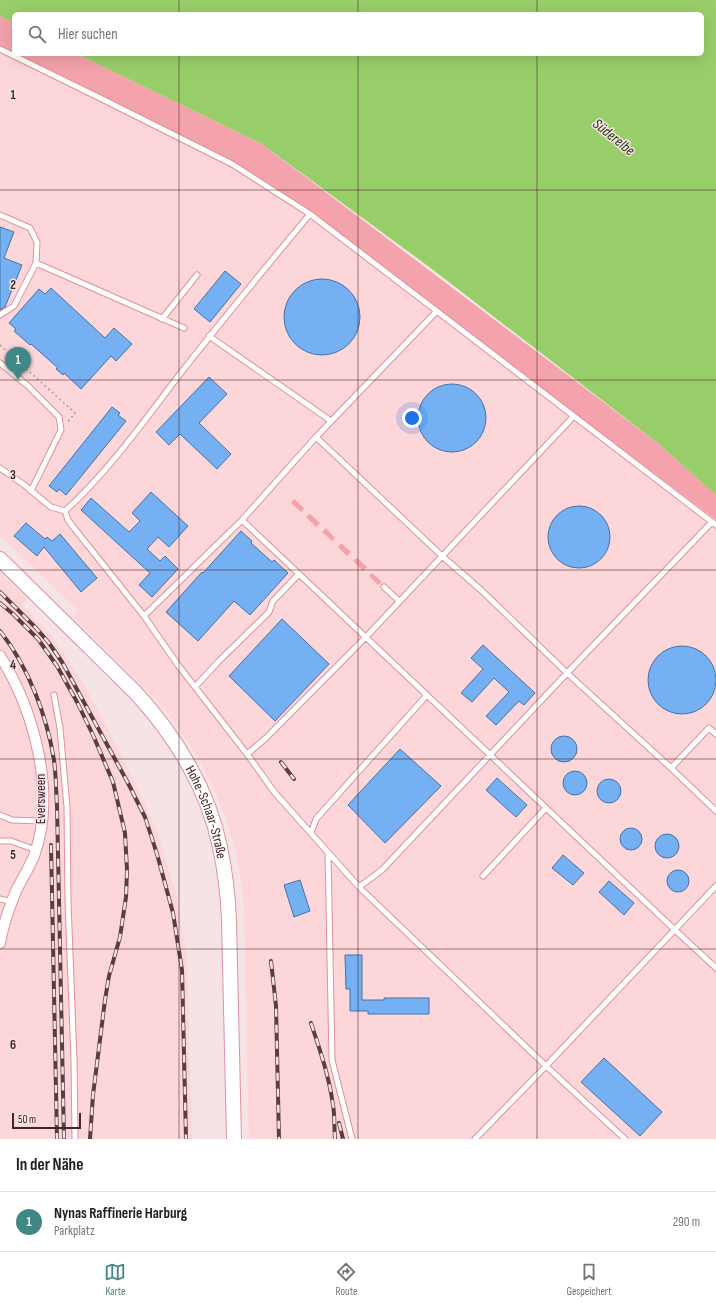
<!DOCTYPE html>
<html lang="de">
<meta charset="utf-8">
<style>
:root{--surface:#fff;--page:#f6f6f6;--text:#202124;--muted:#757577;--line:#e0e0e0;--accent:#408885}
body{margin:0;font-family:"Sofia Sans Condensed",sans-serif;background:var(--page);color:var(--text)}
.scale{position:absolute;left:12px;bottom:10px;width:69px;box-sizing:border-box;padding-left:4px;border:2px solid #452529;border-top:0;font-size:11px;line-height:14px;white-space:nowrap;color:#452529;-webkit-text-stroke:3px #f5e3e5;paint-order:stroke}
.you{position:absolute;left:412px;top:418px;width:14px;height:14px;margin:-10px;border:3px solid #fff;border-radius:50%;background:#1a73e8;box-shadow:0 0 0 6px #1a73e833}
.badge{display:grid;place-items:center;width:26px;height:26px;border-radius:50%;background:var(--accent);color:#fff;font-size:13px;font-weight:700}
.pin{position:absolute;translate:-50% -33px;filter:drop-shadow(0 1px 2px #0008)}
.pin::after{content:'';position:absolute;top:21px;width:14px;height:12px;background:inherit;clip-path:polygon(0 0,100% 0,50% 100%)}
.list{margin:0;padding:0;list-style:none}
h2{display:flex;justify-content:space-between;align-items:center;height:52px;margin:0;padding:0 16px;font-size:17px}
h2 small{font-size:13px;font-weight:400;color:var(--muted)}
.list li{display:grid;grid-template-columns:26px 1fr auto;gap:12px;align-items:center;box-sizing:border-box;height:60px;padding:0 16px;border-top:1px solid var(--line)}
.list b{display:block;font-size:15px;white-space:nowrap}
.list p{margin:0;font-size:13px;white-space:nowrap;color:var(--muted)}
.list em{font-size:13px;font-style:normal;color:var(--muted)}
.icon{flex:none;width:22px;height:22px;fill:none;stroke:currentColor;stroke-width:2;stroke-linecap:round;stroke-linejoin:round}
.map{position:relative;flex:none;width:716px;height:1139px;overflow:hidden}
.search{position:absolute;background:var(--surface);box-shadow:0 4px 16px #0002;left:12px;right:12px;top:12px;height:44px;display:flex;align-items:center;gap:10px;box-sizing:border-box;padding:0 14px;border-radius:6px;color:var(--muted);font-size:15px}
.sheet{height:112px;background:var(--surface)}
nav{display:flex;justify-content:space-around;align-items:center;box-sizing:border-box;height:56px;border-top:1px solid var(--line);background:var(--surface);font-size:11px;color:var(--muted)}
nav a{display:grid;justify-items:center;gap:2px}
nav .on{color:var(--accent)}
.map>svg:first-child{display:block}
.built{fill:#fcd6d9}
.green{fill:#f4a2ac}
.water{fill:#98ce69}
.building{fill:#74b0f2;stroke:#4272a6}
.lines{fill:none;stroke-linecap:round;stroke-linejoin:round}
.service-casing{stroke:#e1919b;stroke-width:7}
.minor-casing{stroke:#e1919b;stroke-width:12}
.secondary-casing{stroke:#e1919b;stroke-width:16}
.path{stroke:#ae9699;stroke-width:1.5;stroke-dasharray:2 3;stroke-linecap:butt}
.service{stroke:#fff;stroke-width:5}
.minor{stroke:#fff;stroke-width:10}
.secondary{stroke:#fff;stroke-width:14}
.rail-casing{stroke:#5b3d40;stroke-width:4}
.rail{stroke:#f5e3e5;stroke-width:2.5;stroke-dasharray:8;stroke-linecap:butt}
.grid{fill:none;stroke:#452529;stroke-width:1;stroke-opacity:0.55}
.labels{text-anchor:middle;stroke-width:3;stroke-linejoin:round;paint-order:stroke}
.street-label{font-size:14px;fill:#452529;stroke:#f5e3e5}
.water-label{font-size:15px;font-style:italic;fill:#22360d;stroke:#f5e3e5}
.grid-label{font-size:13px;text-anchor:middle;font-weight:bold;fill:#452529;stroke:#f5e3e5;stroke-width:3;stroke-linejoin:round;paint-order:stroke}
</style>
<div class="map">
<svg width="716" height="1139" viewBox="0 0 716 1139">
<rect width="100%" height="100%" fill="#f5e3e5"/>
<!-- built -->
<path class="built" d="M0,46L14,53V54H16L246,169L283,193L716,520V1139H249L244,904L240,875L235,849L225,816L216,794L201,763L186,739L163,707L72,616L78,610L0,536Z
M0,573L28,598L22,605L53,637L89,693L136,784L158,834L177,896L187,958L192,1139H0Z"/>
<!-- green -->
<path class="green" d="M0,16L14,23V53L0,46Z
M16,54H77L262,144L659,444L716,495V520L283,193L246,169Z
M294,499L304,508L301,512L291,503Z
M310,514L320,523L316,527L306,517Z
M326,528L335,538L332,541L322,532Z
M341,543L351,552L347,556L338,547Z
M357,558L367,567L363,571L353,561Z
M372,573L382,582L378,585L369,576Z"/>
<!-- water -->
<path class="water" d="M0,0H716V495L659,444L432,269L262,144L77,54H702V14H14V23L0,16Z"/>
<!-- building -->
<path class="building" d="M0,227L14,232L4,258L22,265L5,307L0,310Z
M225,271L241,284L210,322L194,309Z
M284 317a38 38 0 1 1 76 0a38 38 0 1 1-76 0Z
M51,288L105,338L114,328L132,344L116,361L111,356L81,389L64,373L63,375L56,369L58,368L31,344L30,345L14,331L16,329L9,323L39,289L45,294Z
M209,377L227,394L199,423L231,454L217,469L180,434L169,445L156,432Z
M418 418a34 34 0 1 1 68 0a34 34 0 1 1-68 0Z
M112,407L120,413L118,415L126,421L66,495L59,489L57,492L49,486Z
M151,492L188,526L169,547L158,537L147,549L160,561L165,556L178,569L152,597L139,585L150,573L81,510L91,498L129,532L140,521L132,513Z
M548 537a31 31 0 1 1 62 0a31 31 0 1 1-62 0Z
M26,523L45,539L47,537L52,541L60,534L97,578L81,592L44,547L37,556L14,536Z
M241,531L252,541L251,543L272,562L274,560L288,573L250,615L234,601L198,641L166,612L202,572L203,573Z
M282,619L329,664L275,721L229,676Z
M483,645L535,693L524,705L519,701L496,725L486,716L509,692L494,678L472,702L461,693L483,669L471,658Z
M648 680a34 34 0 1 1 68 0a34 34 0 1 1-68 0Z
M551 749a13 13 0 1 1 26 0a13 13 0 1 1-26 0Z
M400,749L441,786L385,843L348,805Z
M563 783a12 12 0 1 1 24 0a12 12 0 1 1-24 0Z
M497,778L527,805L516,817L486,790Z
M597 791a12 12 0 1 1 24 0a12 12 0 1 1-24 0Z
M620 839a11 11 0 1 1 22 0a11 11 0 1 1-22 0Z
M655 846a12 12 0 1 1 24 0a12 12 0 1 1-24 0Z
M563,855L584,873L573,885L552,868Z
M667 881a11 11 0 1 1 22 0a11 11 0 1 1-22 0Z
M300,880L310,911L294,917L284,885Z
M609,881L634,903L624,915L599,892Z
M345,955H362V1000H384V998H429V1014H368V1011H350V989H346Z
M604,1058L662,1112L640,1136L581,1082Z"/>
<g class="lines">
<defs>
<path id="service" d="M0,49L98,97L232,164L310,214L716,525
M0,215L30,228L37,242L36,263L184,328
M0,315L14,306L36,263
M162,319L197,275
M209,336L331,421
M0,363L27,385L59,417L61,430L31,491
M316,437L442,556L481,590L567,673L671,768L716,811
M0,468L23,484L51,507L65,511L68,520L74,528L144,616L178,665L247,754L275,793L359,887L546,1066L625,1139
M65,511C109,471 144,421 180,374C222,320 266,267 310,214
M242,520L675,930L716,968
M384,587L399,601
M144,616L242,520L316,437L437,311
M195,687L218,662L269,612L273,601L299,574
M54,695L60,728L67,807L68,902L74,1059L75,1139
M247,754L266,738L366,637L573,417
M671,768L709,728L716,734
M0,815L12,820L42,821
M311,833L316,819L427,695
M0,841H11L36,850
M328,853L332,1060L352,1139
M483,876L546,808
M359,887L382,870L567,673L712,522
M0,899L12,902
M475,1139L546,1066L716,886"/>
<path id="minor" d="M0,656C34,710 57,794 34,856C29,868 22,879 16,891C9,908 3,925 0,943"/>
<g id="secondary">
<path id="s1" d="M0,559L135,692C175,735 208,789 220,847C225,871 228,895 229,920L234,1139"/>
</g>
</defs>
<!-- service casing -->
<use href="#service" class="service-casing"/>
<!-- minor casing -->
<use href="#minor" class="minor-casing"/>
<!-- secondary casing -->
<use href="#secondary" class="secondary-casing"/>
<!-- path -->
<path class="path" d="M0,345L75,413L67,423"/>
<!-- service -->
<use href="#service" class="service"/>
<!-- minor -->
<use href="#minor" class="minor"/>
<!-- secondary -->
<use href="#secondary" class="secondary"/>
<defs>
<path id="rail" d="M0,592L36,628L49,643L62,662L128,783L145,817L157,854L173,913L182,970L186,1139
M0,603L13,614L38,639L57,666L77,702L93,735L113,782L125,833L127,870L126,897L120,937L109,976L105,1000L93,1095L90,1139
M0,631C28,666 47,716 54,760C56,775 56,791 57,806L64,1139
M281,762L294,779
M51,845L57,1139
M271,961L276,1006L279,1139
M311,1023C320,1050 329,1076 333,1105C335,1116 334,1128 335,1139
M339,1123L343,1139"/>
</defs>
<!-- rail casing -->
<use href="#rail" class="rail-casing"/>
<!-- rail -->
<use href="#rail" class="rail"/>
</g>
<!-- grid -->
<path class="grid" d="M179,0V14M358,0V14M537,0V14M179,54V1139M358,54V1139M537,54V1139M0,190H716M0,380H716M0,570H716M0,759H716M0,949H716"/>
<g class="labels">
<!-- street labels -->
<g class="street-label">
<text transform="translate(40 799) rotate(-90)" y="5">Eversween</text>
<text dy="5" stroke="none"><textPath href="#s1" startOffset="331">Hohe-Schaar-Straße</textPath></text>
</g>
<!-- water labels -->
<g class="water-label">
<text transform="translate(614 137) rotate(39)" y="5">Süderelbe</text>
</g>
</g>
<g class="grid-label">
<text x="13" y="99">1</text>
<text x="13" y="289">2</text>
<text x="13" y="479">3</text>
<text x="13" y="669">4</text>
<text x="13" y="859">5</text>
<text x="13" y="1049">6</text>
</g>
</svg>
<div class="scale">50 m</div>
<div class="you"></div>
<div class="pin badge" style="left:18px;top:380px">1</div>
<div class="search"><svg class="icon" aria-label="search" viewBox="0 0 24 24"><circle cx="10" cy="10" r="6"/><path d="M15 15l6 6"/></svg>Hier suchen</div>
</div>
<section class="sheet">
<h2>In der Nähe<small></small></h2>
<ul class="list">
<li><span class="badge">1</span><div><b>Nynas Raffinerie Harburg</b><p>Parkplatz</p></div><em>290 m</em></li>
</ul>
</section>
<nav>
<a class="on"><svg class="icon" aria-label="map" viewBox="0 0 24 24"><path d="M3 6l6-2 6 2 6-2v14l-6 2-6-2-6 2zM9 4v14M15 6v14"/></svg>Karte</a>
<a><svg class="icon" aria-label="directions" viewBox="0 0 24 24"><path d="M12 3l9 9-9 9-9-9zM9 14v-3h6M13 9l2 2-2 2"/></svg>Route</a>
<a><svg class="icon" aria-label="saved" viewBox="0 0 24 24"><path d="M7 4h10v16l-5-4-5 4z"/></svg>Gespeichert</a>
</nav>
